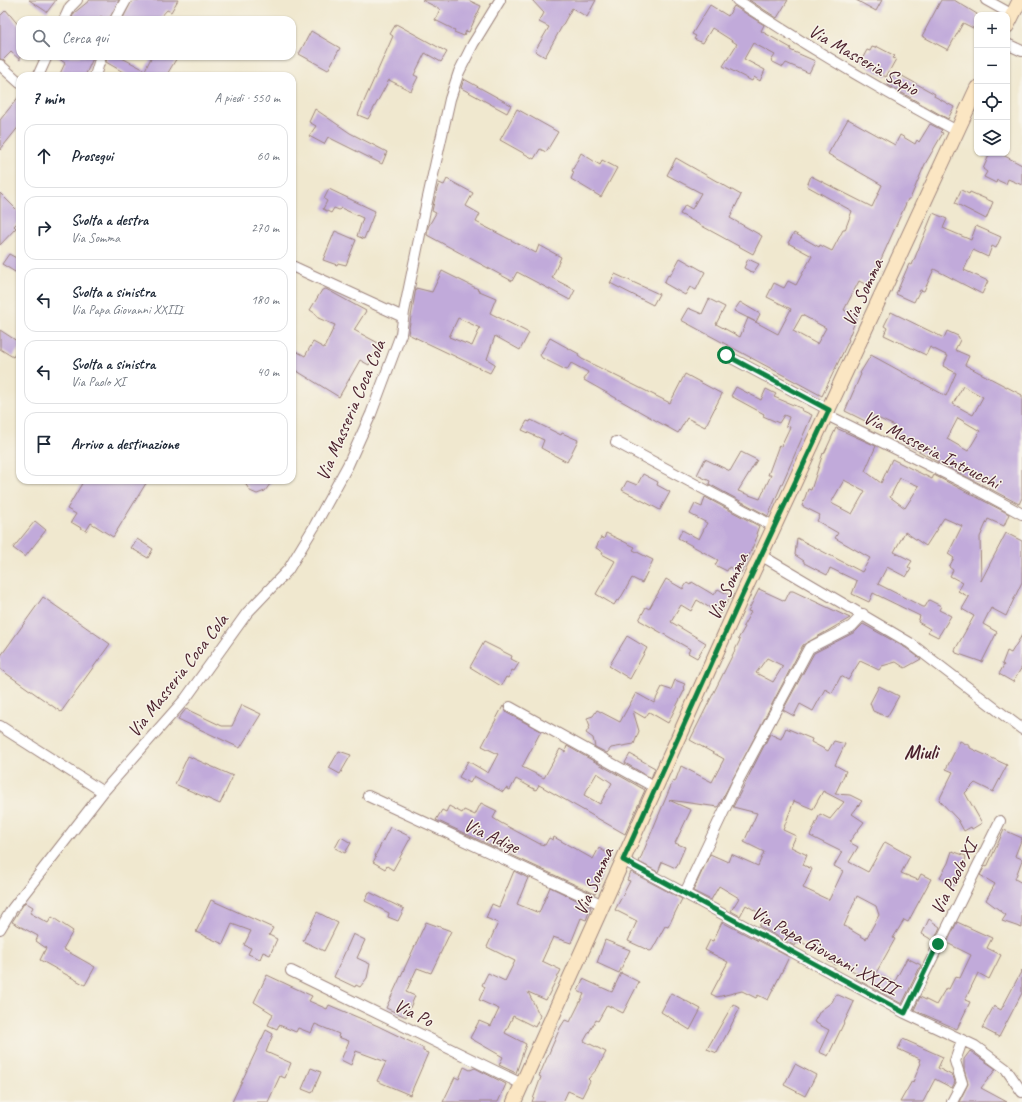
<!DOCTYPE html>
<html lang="it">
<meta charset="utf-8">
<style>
:root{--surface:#fff;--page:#f2f2f3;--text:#1f2937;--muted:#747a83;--line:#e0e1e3}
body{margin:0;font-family:Caveat,sans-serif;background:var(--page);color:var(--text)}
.controls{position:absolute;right:12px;top:12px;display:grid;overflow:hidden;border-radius:8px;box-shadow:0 1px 3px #0004}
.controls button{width:36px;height:36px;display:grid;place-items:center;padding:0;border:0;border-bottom:1px solid var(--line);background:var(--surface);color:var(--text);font:20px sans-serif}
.stop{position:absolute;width:12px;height:12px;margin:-9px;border:3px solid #0b8043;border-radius:50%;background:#fff}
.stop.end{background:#0b8043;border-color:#fff;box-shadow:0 1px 4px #0008}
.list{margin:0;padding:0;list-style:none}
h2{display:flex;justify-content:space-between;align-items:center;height:52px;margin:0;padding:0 16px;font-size:17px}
h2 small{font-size:13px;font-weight:400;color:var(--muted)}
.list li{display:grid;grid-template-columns:26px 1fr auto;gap:12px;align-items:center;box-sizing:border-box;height:64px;margin:0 8px 8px;padding:0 8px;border:1px solid var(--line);border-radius:12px}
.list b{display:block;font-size:15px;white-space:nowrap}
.list p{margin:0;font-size:13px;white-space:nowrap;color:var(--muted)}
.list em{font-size:13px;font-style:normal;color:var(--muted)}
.icon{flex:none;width:22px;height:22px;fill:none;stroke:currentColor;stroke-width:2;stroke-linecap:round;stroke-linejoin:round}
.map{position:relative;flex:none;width:1022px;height:1102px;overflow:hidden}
.search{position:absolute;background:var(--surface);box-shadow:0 1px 3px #0004;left:16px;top:16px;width:280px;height:44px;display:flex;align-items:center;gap:10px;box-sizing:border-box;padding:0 14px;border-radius:12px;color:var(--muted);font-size:15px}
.panel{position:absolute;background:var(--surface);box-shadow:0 1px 3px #0004;left:16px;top:72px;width:280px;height:412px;border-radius:12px}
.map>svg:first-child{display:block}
.building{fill:#c1aada;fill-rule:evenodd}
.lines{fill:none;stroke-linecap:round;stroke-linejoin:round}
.street-casing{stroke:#9d847d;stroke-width:12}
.secondary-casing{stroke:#9d847d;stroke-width:16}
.street{stroke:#fff;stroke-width:10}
.secondary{stroke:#fbe6c3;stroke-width:14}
.route{stroke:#0b8043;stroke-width:5}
.labels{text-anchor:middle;stroke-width:3;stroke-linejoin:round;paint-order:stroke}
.street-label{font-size:19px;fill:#4a1f2b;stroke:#f7f3e8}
.neighbourhood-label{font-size:20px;font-weight:bold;fill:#4a1f2b;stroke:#f7f3e8}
</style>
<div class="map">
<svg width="1022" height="1102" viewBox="0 0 1022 1102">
<rect width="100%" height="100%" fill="#f7f3e8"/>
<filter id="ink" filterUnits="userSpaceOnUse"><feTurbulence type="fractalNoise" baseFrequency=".025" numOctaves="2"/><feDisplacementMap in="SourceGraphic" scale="8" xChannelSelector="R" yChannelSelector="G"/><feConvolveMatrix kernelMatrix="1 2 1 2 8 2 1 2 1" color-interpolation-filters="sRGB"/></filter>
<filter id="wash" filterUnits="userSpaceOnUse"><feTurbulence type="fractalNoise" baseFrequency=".012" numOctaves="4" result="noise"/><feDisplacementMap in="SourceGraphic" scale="16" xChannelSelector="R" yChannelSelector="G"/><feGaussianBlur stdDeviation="0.9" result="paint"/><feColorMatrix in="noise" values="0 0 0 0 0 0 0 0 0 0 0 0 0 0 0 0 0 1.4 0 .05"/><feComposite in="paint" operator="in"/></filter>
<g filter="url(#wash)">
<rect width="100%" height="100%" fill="#f0e8cf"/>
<g id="blocks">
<!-- building -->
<path class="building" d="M29,0H56L47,12Z
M90,0H119L109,20H105L101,16L97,20H71L74,13Z
M132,0H178L171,12L167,10L158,20H122Z
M422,0H468L481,6L469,32L466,31L464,36L454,32L455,30L435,20L440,9Z
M532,0H596L587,17L572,8L545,57L535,51L549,27L539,22L544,13Z
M749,0H788L777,18Z
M856,0H882L876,11Z
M941,0H954L977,14V30L963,23L948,50L922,36Z
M710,5L728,16L734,6L764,25L761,31L791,48L790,50L815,61L809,73L786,63L783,67L771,61L775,55L753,43L744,59L765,70L760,81L754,77L752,81L723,66L737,44L712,28L703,43L694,39L696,36L692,34Z
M6,10L20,27V60L11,52L3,60L0,59V16Z
M396,24L447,52L441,62L425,53L414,75L418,77L411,91L389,80L368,119L358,115L393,36L390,34Z
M311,31L340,48L328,70L299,54Z
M876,46L895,56L893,58L896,59L886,77L862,64L861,61L867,50L870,51L872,47L875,48Z
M55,56H94L85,76H59L65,63Z
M107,56H118L145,70L152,56H178L166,76H130L106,62Z
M895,72L935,94L934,96L954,107L948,119L888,85Z
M464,79L511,105L507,113L461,88Z
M20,95V125L0,150V120Z
M315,109L350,133L387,152L382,164L328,137L324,144L309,136L316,126L309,122Z
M517,109L558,132L546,152L540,149L534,159L500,140Z
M848,119L895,145L900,135L915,144L917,140L919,142L930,124L942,130L940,132L943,133L925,164L910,199H908L869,286L859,281L844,310L857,317L848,339L849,340L822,396L681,320L688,308L702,314L709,299L725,307L716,324L740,337L748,318L778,334L791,309L767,297L774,283L784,288L788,281L796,285L812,256L788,243L794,233L819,247L820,245L832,251L843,230H845L852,211L807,186L811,176L872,207L882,185L828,154ZM802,315L826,328L817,344L793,331Z
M581,153L600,165L602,160L617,168L601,197L571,179L574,172L572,171Z
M990,153H999L1022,165V185L1008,179L1006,184L997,180L996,183L984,177L987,172L983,169Z
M676,158L741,195L730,218L762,236L753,254L680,214L685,205L692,209L701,193L667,175Z
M447,179L473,193L466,206L480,214L476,222L536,253L539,245L561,257L552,278L575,290L570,300L517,272L512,281L427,235L428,227L436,213L432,211L437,189L439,183L444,185Z
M329,189L375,211L364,239L357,236L363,218L341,208L339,210L334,208L331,213L323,209L327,201L324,199Z
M961,190L969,194L970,192L993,202L986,219L955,203Z
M0,193L20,213V220L14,226L16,228L0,245Z
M933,213L947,219L943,228L971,240L976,226L1001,237L996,248L992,246L988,257L973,250L964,270L988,281L982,294L934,269L924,291L920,290L914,302L896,294L909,264L912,265Z
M335,231L356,240L346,265L338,263L337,265L323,260Z
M9,254L20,260V275L2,264Z
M680,258L705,272L696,290L690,287L685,295L664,283L668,275L670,276Z
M748,259L759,264L753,273L744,268Z
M442,271L478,289L477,290L496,298L490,313L529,333L520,350L495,336L487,359L495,364L490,373L408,334L416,288L432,292ZM458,318L480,328L472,346L449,337Z
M615,274L659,294L653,305L610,283Z
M326,289L366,311L354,330L380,344L369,365L360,360L339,397L292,368V349L305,356L313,342L324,348L335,325L318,318L316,314L310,310L322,290Z
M740,302L760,314L756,322L734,311Z
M891,312L944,338L947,331L958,336L960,340L955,350L969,356L965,365L1022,395V498L1019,504L940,463L894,437L892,431L895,426L873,416L869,423L845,411L861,374L860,373L871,355L946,396L956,373L943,366L948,356L930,347L926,355L884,335L887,328L884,326ZM963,386L983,397L973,415L953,404ZM958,418L980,431L968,451L947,439Z
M0,330L20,343V347L13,357L0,349Z
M550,338L579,354L578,356L582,359L670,403L685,374L722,394L705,427L687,418L678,433L584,380L588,372L571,363L567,370L562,368L542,358L540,355Z
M736,387L761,400L766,389L776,394L774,397L803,409L801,410L812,415L768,516L709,484L710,481L697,475L705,459L730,471L741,452L757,460L738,491L760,499L771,475H768L779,445L781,446L790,427L786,426L789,417L784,415L779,423L763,416L764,414L731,396Z
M531,420L561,435L562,433L578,440L567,462L541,448L544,440L522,430L527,421L530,422Z
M836,428L876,446L865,471L881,483L892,459L932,479L934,475L1009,514L1004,526L988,519L980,537L981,581L1006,533L1022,541V582L1006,616L991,608L983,624L997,632L982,662L956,653L955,650L974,616L962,609L969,597L958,591L963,583L950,576L953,570L949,567L954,558L948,554L962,526L944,518L926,546L905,532L894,552L912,561L908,567L911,569L906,577L887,567L878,584L923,607H925L929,600L941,606L939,610L951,616L938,637L928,632L930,629L918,622L920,616L873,593L869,602L852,594L857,581L830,568L827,575L804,563V561L795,555L797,538L862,572L870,558L835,538L838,533L817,521L820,515L802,506L808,489L811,490L823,453L824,454ZM900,478L919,486L905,508L890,497ZM844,480L865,491L852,514L831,503Z
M643,474L658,482L657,485L670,492L660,510L622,490L627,481L637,485Z
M84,480H148L113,537L91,523L86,531L71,522L76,514L67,509Z
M243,480H273L265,491L257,494L250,491Z
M705,497L759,526L756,534L758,535L741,573L729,567L727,571L715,565L718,560L678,538L682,530L699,539L707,523L690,514L695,504L702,507Z
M35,521L46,530L25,557L13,548Z
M606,533L635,547L633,550L653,560L642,583L632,578L619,601L617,600L614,605L596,594L615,561L602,554L603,552L596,548L601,537L604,539Z
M137,539L153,549L148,558L131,548Z
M666,579L683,589L687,583L690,585L692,582L714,595L718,589L731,596L720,614L697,600L691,611L681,605L671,622L706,643L697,658L688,653L690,649L639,620L646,607L649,609Z
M759,589L785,601L790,591H793L850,618L803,645L718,807L669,800L691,810L675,843L685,847L676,868L662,862L658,872L639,862L673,781L675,782L681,766L712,782L724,759L690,740L740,640L738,639L745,627L743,626L751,612L748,611ZM767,658L783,666L773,682L756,673Z
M43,597L110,644L61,712L0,669V657Z
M863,624L906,648L921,659L905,668L896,662L882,666L879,670L860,661L848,680L841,676L832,693L825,689L813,711L800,704L794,716L783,710L814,653L855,632Z
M1022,635V667L1013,682L999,674L1004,665L1002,664L1007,651L1011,653Z
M627,636L647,648L630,679L609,666Z
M484,642L512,656L511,659L519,663L514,671L512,670L508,678L506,677L501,686L470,667Z
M675,680L685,684L683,687L685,689L668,723L649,712L645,718L633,711L639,731L634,744L611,748L607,753L595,747L593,738L586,733L590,726L587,718L593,716L597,710L620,722L636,693L654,703L662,687L671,690Z
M879,686L899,696L887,717L873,711L870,703Z
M242,705L261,714L240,748L178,719L186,709L222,726H232Z
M503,706L507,713L541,731L522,767L544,778L560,749L565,752L567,746L645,790L625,834L539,785L536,790L516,779L510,790L506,788L503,792L474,776L470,783L459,777L468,761L488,773L498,754L482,746ZM597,773L612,783L600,804L584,795Z
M786,728L812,739L811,742L828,751L834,741L845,744L835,765L846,771L835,794L850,795L862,801L852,814L864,822L849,842L858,847L849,862L868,872L885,842L910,856L901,873L918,880L921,874L931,879L908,922L904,920L893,938L895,939L876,973L894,983L907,958L921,965L902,1004L856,979L855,977L857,973L837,963L836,965L828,961L829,958L798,940L795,946L759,926L764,916L746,905L740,916L731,911L739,898L719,886L711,900L693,891L710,854L728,862L731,854L758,866L764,852L744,842L757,813L733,807L770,734L781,739ZM823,791L844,802L830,819L820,814L810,836L842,852L834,866L843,871L829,900L803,888L812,869L803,865L807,855L791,847L796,836L783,830L794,801L813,809ZM857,896L876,906L879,915L866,939L844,926Z
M960,741L970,746V748L1007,765L993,792L975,783L965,793L982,823L972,829L971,827L964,831L958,820L939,800L953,772L946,769Z
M339,751L351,755L340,774L329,768Z
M630,754L655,768L651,778L625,763Z
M188,756L233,776L220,804L175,784Z
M481,803L497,811L493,818L501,823L540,844L545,845L549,838L553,840L554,837L593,859L599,848L611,856L600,877H602L595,894L436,820L442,810L446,812L449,806L462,813L464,810L475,815Z
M390,827L411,837L393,870L387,866L385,869L373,862L376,857L375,856Z
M1004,830L1022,838L1015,856L1022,859V860L1015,879L1022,883V928L1002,921L1006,915L986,900L995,884L980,875L985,866L987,867Z
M341,837L351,843L345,853L335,848Z
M952,851L966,856L964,867L955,885L940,877L948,863Z
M514,871L528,878L517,904L539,913L550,887L591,907L586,920L581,918L571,943L553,937L542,961L561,970L546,1000L528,992L540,1016L535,1027L513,1016L505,1033L526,1044L516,1073L499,1065L503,1057L470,1038L479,1021L491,1026L499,1009L479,1000L485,987L482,985L488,973L505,981L515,961L487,947L498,923L486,918L492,904L499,907Z
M631,872L682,899L668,927L665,926L652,950L650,951L628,941L637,921L615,910L630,881L627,880Z
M369,892L404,909L398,921L388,917L389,913L365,901Z
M211,900L273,928L269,935L277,939L270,955L263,952L260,959L248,954L251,948L244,945L251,931L232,924L223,944L196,932Z
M25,902L33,907L30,913L48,923L52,917L73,931L63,949L95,967L85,985L40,960L46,948L36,941L38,936L12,922Z
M317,912L338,923L324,951L303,941Z
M929,919L940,927L934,941L922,934Z
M426,922L451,931L431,973L417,968L406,992L415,996L406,1017L386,1008Z
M722,922L789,957L768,1000L758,995L756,998L742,991L717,997L711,994L728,962L705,950L710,940L713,941Z
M957,922L992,938L987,948L1001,955L989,979L978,973L965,1000L970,1002L957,1029L914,1010L920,997L936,1005L946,988L949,989L955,977L960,978L971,955L947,943Z
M353,934L365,940L357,958L370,964L367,978L360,987L356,985L355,987L334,977Z
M605,940L630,950L619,973L597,963Z
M1022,970V993L999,1037L982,1028L994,1006L1001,1010Z
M621,973L639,982L623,1013L607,1005L598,1021L596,1020L584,1041L606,1052L597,1069L588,1079L590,1081L582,1097L568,1091L563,1102H532L541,1077L539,1076L560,1028L565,1020L570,1022L584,994L578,991L583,979L612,992Z
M267,975L312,996L309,1001L327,1009L329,1005L378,1026L423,1048V1051L428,1053L410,1095L377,1081L386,1062L356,1051L351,1065L341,1060L349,1041L338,1037L339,1034L315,1024L311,1033L298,1028L296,1032L279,1025L277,1029L268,1025L273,1014L254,1002Z
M671,993L701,1009L690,1030L661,1012Z
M836,994L854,1002L828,1056L819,1052L829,1030L814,1022L820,1011L832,1002Z
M733,1004L740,1008L717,1053L707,1049Z
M266,1030L273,1034L266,1052L291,1063L285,1078L280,1076L268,1102H232Z
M903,1039L943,1057L938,1068L953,1076L955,1082L952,1088L935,1079L923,1102H900L912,1081L913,1082L921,1063L919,1062L920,1059L898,1049Z
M970,1051L996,1069L981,1088L1007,1102H959L968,1084L964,1069V1059Z
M795,1064L816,1075L805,1096L784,1085Z
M464,1067L470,1070L475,1068L506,1084L498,1102H443L455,1077L459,1079Z
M311,1068L321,1072L312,1093L302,1089Z"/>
</g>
</g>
<g filter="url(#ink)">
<use href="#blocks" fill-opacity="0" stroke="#9d847d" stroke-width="1"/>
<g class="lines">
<defs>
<path id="street" d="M737,0C808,47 881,90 957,131
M986,0L1013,15
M64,20L70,7L77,0
M115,20L126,0
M1007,44L1022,51
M0,65L20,83
M38,76L47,56
M95,76L101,56
M292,266L403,317
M726,355L829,410
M827,415L965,483L1022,514
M616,442L775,527
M762,556L910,643L1022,729
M510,707L656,788
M0,726L103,792
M368,796L603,905
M623,860L905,1013L975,1046L1006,1069L1022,1092
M685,893L738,781L809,648L852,626L863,614
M0,929L12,909L103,792L186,698L247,613L288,570L314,527L348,465L371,414L401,334L404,312L424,215L450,99L459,72L473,44L500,0
M291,971L522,1084
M905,1013L1000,821
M952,1102L962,1083L955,1061L962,1041"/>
<path id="secondary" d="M1007,26L1020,0
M514,1102L741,598L977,88"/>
</defs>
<!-- street casing -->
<use href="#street" class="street-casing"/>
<!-- secondary casing -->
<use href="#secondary" class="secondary-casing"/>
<!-- street -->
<use href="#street" class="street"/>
<!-- secondary -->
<use href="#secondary" class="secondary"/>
</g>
</g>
<g class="lines" filter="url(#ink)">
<!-- route -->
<path class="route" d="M726,355L829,410L741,598L623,860L905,1013L938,944"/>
</g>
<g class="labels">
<!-- street labels -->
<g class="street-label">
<text transform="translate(864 59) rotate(30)" y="7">Via Masseria Sapio</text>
<text transform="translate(862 292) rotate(-65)" y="7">Via Somma</text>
<text transform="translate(350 410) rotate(-67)" y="7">Via Masseria Coca Cola</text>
<text transform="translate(932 449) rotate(27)" y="7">Via Masseria Intrucchi</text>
<text transform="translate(727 586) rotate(-65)" y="7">Via Somma</text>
<text transform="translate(177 675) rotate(-52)" y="7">Via Masseria Coca Cola</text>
<text transform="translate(492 835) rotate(25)" y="7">Via Adige</text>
<text transform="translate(953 877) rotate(-63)" y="7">Via Paolo XI</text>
<text transform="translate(593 881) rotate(-66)" y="7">Via Somma</text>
<text transform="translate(825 950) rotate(29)" y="7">Via Papa Giovanni XXIII</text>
<text transform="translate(414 1012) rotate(26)" y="7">Via Po</text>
</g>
<!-- neighbourhood labels -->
<g class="neighbourhood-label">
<text x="921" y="759">Miuli</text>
</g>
</g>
</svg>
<div class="controls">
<button>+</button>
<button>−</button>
<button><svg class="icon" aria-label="locate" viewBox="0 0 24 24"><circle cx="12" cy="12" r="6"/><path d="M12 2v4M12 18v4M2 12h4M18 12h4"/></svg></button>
<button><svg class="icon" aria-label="layers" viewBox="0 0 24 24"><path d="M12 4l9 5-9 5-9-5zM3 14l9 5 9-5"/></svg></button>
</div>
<div class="stop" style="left:726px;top:355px"></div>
<div class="stop end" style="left:938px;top:944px"></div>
<div class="search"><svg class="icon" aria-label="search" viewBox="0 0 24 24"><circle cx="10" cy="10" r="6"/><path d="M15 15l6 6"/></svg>Cerca qui</div>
<section class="panel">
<h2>7 min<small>A piedi · 550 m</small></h2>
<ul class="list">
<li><svg class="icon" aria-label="ahead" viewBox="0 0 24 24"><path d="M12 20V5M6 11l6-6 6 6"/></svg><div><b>Prosegui</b></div><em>60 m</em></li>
<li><svg class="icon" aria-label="right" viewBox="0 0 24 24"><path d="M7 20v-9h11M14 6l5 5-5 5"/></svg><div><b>Svolta a destra</b><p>Via Somma</p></div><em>270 m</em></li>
<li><svg class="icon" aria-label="left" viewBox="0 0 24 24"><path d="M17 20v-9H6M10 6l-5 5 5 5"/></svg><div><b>Svolta a sinistra</b><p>Via Papa Giovanni XXIII</p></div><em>180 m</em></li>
<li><svg class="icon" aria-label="left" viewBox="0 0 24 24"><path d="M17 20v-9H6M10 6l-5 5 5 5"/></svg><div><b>Svolta a sinistra</b><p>Via Paolo XI</p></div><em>40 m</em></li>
<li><svg class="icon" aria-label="arrive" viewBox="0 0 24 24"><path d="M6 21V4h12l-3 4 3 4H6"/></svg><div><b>Arrivo a destinazione</b></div></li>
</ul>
</section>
</div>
